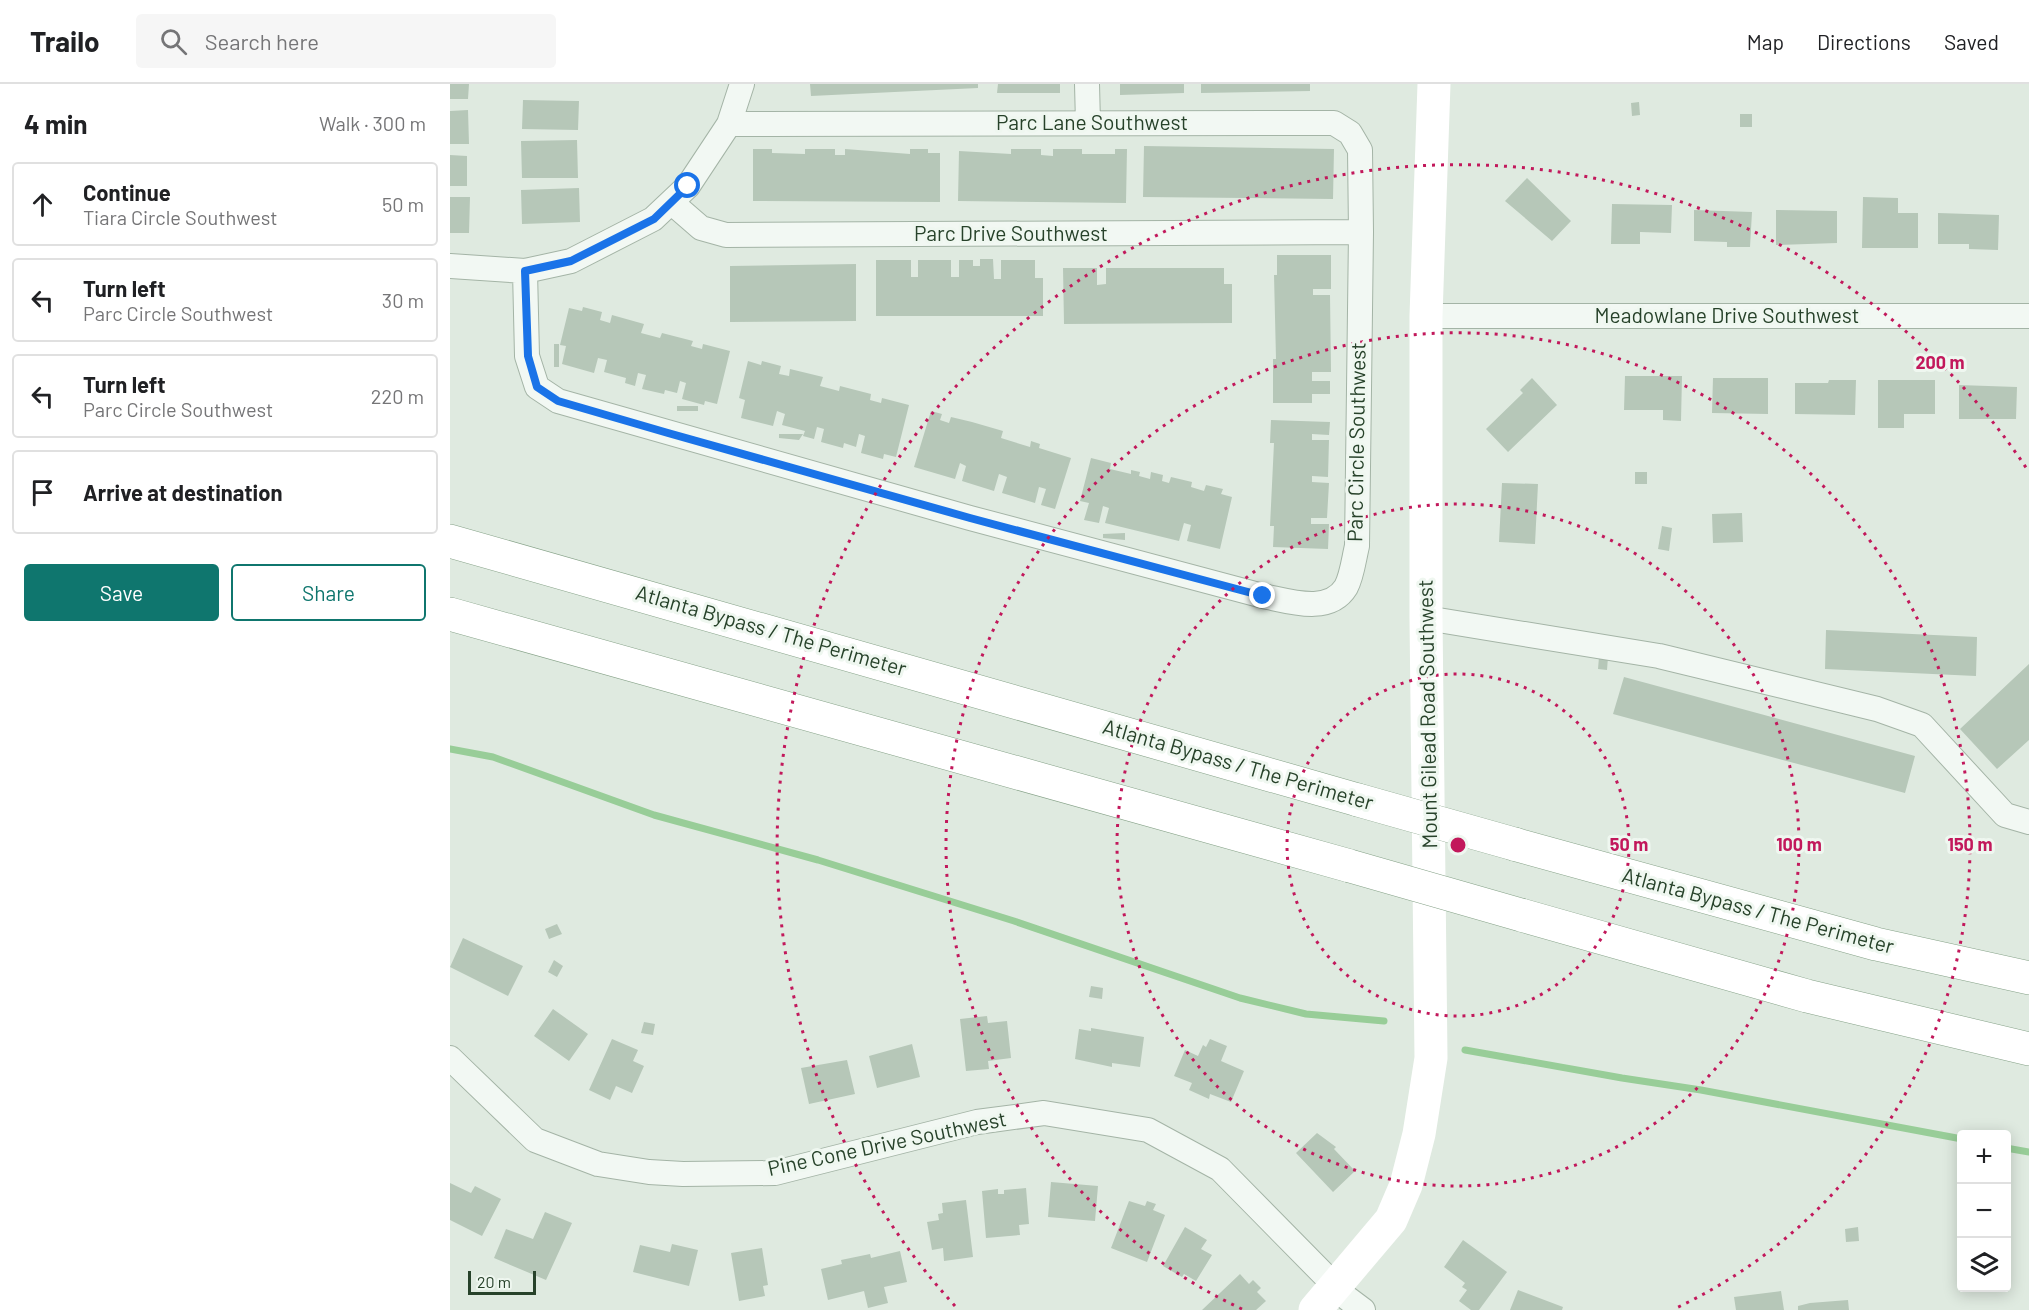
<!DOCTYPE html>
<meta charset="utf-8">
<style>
:root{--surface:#fff;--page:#f6f6f6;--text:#202124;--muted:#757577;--line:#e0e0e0;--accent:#0f766e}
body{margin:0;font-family:Barlow,sans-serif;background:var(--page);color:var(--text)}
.controls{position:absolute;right:18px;bottom:18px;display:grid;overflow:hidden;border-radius:6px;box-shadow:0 3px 15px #0003}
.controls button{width:54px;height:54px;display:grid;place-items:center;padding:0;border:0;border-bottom:2px solid var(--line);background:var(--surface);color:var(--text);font:30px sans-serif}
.scale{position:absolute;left:18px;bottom:15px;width:68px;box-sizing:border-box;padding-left:6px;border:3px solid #27422a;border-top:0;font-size:16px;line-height:21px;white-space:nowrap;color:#27422a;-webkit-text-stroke:4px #eff7f0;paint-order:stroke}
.stop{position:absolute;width:18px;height:18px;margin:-14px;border:4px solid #1a73e8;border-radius:50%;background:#fff}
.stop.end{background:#1a73e8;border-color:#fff;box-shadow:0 2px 6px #0008}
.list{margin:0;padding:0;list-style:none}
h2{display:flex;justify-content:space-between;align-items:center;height:78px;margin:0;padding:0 24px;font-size:26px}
h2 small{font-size:20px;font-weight:400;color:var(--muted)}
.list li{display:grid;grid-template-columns:39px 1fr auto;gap:18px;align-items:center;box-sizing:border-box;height:84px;margin:0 12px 12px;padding:0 12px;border:2px solid var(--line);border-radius:6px}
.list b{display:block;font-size:22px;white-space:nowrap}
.list p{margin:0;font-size:20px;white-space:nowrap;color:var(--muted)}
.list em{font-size:20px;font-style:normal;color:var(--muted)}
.actions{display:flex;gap:12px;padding:18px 24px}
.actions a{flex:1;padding:14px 0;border:2px solid var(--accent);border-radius:6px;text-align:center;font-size:21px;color:var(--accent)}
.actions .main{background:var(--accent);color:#fff}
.icon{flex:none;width:33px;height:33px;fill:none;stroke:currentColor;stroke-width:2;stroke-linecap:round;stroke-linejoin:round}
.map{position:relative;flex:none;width:1579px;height:1226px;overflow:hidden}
header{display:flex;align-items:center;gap:36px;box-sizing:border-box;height:84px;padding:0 30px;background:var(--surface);border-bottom:2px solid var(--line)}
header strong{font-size:28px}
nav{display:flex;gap:33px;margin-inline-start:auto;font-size:21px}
.search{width:420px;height:54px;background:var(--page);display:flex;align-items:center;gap:15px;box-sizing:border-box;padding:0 21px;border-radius:6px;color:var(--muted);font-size:22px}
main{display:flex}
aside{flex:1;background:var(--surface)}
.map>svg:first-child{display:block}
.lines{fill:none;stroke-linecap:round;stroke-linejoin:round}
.stream{stroke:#98cd98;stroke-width:7}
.building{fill:#b6c7b8}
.street-casing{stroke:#a4b4a6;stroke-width:26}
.highway-casing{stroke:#86a288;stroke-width:34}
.street{stroke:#f2f8f3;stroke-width:24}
.secondary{stroke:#fff;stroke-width:33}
.highway{stroke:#fff;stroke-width:33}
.highway-bridge-casing{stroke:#86a288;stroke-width:34;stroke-linecap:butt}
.highway-bridge{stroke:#fff;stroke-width:33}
.route{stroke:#1a73e8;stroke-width:8}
.ring{fill:none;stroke:#c2185b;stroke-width:3;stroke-dasharray:3 6}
.labels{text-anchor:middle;stroke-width:6;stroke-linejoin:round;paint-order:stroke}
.street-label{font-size:21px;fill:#27422a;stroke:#eff7f0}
.centre{fill:#c2185b;stroke:#eff7f0;stroke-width:3}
.ring-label{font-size:18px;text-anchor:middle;font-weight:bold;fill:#c2185b;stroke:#eff7f0;stroke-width:6;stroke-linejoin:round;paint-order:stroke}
</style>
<header>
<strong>Trailo</strong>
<div class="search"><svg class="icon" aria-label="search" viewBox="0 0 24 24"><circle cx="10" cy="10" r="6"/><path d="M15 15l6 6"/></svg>Search here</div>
<nav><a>Map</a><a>Directions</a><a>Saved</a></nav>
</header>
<main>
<aside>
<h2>4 min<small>Walk · 300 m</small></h2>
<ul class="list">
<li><svg class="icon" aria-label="ahead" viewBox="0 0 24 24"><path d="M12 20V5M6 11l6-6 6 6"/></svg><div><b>Continue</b><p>Tiara Circle Southwest</p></div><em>50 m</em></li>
<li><svg class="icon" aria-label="left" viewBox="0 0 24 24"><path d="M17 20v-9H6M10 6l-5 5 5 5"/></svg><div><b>Turn left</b><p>Parc Circle Southwest</p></div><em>30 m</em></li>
<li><svg class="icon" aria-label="left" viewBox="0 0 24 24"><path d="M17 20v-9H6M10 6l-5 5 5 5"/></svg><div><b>Turn left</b><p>Parc Circle Southwest</p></div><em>220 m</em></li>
<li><svg class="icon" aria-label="arrive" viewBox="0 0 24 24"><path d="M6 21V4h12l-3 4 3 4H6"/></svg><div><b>Arrive at destination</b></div></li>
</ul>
<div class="actions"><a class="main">Save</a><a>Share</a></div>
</aside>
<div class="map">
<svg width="1579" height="1226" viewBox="0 0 1579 1226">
<rect width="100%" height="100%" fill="#dfeae0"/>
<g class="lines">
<!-- stream -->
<path class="stream" d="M0,665L43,673L204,731L368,776L564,837L790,914L856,930L934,937
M1015,966L1172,994L1251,1006L1512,1055
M1556,1064L1579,1068"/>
</g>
<!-- building -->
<path class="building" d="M0,0H19L18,15H0Z
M360,0H528V4L361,12Z
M548,0H610V9H547Z
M670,0H734V9L670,11Z
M751,0H860V7L751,9Z
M73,16L129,17L128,46L72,45Z
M1189,18L1190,31L1182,32L1181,19Z
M18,26L19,60H0V27Z
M1290,30H1302V43H1290Z
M127,56L128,94H72L71,57Z
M694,62L884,65L883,115L693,113Z
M303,65H322V69L355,70V65H385V71H395V65L460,70V65H478V69H490V118L303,117Z
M561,65H591V71L603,72V65H632V70H665V65H677L676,119L508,117L509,67L561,70Z
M0,71L17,72V102H0Z
M1077,94L1121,137L1102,157L1055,117Z
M129,104L130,138L72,140L71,106Z
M0,113H20L19,149H0Z
M1413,113L1448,114V129H1468V164H1412Z
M1162,120L1222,121L1221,149L1190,148V160H1161Z
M1244,126L1302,128L1300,163H1277V158L1244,157Z
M1326,126L1387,127V159L1326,161Z
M1488,129L1549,131L1548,166L1519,165V160H1488Z
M827,171H881V205H863V211H880L881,288H862V297H880V310H862V319H823V275H826L824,191H827Z
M530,175H543L544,195H551V176H585V194H593V232H426V176H461V193H468V176H501V193H509V176H523V182H530Z
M406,180V237L280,238V182Z
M613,184H647V201L656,200V184H774V200H782V239L614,240Z
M133,223L152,228L150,236L160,239L162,231L194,240L191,249L210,254L212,249L243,257L241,262L252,265L253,260L280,267L267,320L255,317L254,321L232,315L236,299L230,297L227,309L215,306L214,310L192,305L196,291L188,289L185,302L175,299L176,294L154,288L157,276L148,274L144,289L112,280L116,262L110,261L119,224L132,227Z
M104,260H109V283H104Z
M298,277L311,281L312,277L331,282L329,290L339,292L340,285L373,293L370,302L389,307L390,302L421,310L420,316L431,319L432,314L459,321L446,373L434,370L433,375L411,369L415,352L409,350L406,363L394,359L393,364L371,358L374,345L367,343L364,355L353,352L355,347L332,341L335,330L327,327L323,342L291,334L295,316L289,314Z
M1175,292H1232L1231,337L1213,336V326H1174Z
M1082,294L1107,321L1058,368L1036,345L1073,309L1070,306Z
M1263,294H1318V330L1262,329Z
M1379,296H1406L1405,331L1345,330V299H1378Z
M1428,296H1485V330H1454V344H1428Z
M1509,301L1567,303L1566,335H1509Z
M227,322H248V327H227Z
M481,327L492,330L490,336L499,339L501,333L522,338L553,347L551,354L580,363L581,357L590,360L589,364L621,374L605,425L591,421L596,405L589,403L585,419L552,409L557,393L549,390L544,407L512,397L516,382L510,379L505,395L464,383Z
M821,336L880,338L879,351L862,350V356H879L878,393L862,392V398L879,399L877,434H861V440H879L878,465L823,463L824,442H820L824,359H820Z
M329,350H353L349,356L329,354Z
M641,374L661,379L660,385L681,390V386L690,388L689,392L700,395L701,388L713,391L712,397L719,399L721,393L742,398L741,403L754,407L756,401L773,405L771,410L782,413L770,465L737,457L741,441L734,439L729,457L655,439L659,424L653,422L649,439L634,436L639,419L630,417Z
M1185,388H1197V400H1185Z
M1052,399L1088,400L1085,460L1049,458Z
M1292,429L1293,458L1263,459L1262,430Z
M1212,442L1222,444L1219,467L1208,465Z
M675,449V456L653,454V450Z
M1376,546L1527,553L1526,592L1375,585Z
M1149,573H1158L1157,586L1148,585Z
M1579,580V656L1547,685L1510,645Z
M1174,593L1465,672L1455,709L1163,630Z
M107,840L112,850L99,855L95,845Z
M13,854L73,882L58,912L0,883Z
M104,876L113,882L107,893L98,888Z
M641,902L653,904L652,915L639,913Z
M103,925L138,950L119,977L84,952Z
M537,932L538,939L557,937L561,974L538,977L539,985L516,987L510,935Z
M194,938L205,940L203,951L191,949Z
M641,944L694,953L690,983L662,979V983L625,975L629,945L641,947Z
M162,955L188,966L183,977L194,982L182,1009L166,1002L160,1016L139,1006Z
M760,955L777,962L771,977L794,987L781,1018L760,1010L759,1015L739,1006L742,999L724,992L735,966L748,972L753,961L756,963Z
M462,960L470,993L427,1004L419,972Z
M397,976L405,1010L359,1020L351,984Z
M867,1049L886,1063L884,1065L905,1087L883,1108L846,1069Z
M601,1098L648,1102L645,1137L598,1133Z
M0,1099L21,1109L25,1102L51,1115L32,1152L0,1136Z
M576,1104L579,1140L569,1141L570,1151L536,1154L532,1107L548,1105V1110H554V1106Z
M516,1116L523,1173L494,1177L493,1164L482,1166L477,1138L489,1136L488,1130L493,1129L492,1119Z
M679,1117L695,1122L697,1117L706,1120L703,1126L715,1131L697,1178L661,1164Z
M95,1128L122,1139L96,1196L44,1174L56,1145L83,1155Z
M735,1143L757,1156L751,1165L762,1171L746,1197L734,1190L732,1193L713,1182Z
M1408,1143L1409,1157L1396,1158L1395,1145Z
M1013,1156L1057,1188L1029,1226H1021L1009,1217L1017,1206L1012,1203L1015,1199L994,1183Z
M222,1160L248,1166L239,1202L183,1188L190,1161L220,1168Z
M312,1164L318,1201L313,1202L315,1212L289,1217L281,1169Z
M450,1167L457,1198L434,1203L438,1219L418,1224L414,1207L378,1216L371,1185L392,1180L391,1176L420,1170L421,1174Z
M790,1190L799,1200L803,1196L811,1204L807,1208L816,1217L806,1226H752Z
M1068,1206L1113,1223L1112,1226H1060Z
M1331,1207L1334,1226H1286L1284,1213Z
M1398,1216L1399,1226H1348V1222L1360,1219Z"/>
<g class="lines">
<defs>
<path id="street" d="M637,0L638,39
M221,118L251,144L276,151L911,148
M0,182L75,187L121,177L203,135L238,102L279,40L292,0
M75,187L77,272L87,303L108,317L520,434L813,512C839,517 879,531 896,503C902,492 904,474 907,462L911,148L910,66L900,49L884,39L279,40
M976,232H1579
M976,534L1209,572L1427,625L1472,641L1555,731L1579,738
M0,974L85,1056L148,1080L199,1088L233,1090L325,1089L527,1038L594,1029L698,1046L770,1085L897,1214L913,1226"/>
<path id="highway" d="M0,457L908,716
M0,530L900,782
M1064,760L1426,860L1579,894
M1071,831L1357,912L1579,965"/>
</defs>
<!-- street casing -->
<use href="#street" class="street-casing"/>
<!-- highway casing -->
<use href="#highway" class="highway-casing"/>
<!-- street -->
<use href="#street" class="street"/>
<!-- secondary -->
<path class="secondary" d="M865,1226L941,1136L956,1101L969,1050L981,974L976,534V232L984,0"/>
<!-- highway -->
<use href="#highway" class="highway"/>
<defs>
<path id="highway-bridge" d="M908,716L1064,760
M900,782L1071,831"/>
</defs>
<!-- highway-bridge casing -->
<use href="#highway-bridge" class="highway-bridge-casing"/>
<!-- highway-bridge -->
<use href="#highway-bridge" class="highway-bridge"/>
</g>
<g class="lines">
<!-- route -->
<path class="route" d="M238,102L204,135L121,177L75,187L78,272L87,303L108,317L218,349L520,434L813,512"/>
</g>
<!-- distance rings -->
<g class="ring">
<circle cx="1008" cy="761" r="171"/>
<circle cx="1008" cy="761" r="341"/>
<path d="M792 1225A512 512 0 1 1 1224 1225"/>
<path d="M505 1222A682 682 0 1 1 1577 385"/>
</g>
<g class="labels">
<!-- street labels -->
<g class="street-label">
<text x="642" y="46">Parc Lane Southwest</text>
<text x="561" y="157">Parc Drive Southwest</text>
<text x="1277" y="239">Meadowlane Drive Southwest</text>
<text transform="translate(907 358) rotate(-89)" y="7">Parc Circle Southwest</text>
<text transform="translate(321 547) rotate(16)" y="7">Atlanta Bypass / The Perimeter</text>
<text transform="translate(978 630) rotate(-91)" y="7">Mount Gilead Road Southwest</text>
<text transform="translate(788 681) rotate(16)" y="7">Atlanta Bypass / The Perimeter</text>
<text transform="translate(1308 827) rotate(15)" y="7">Atlanta Bypass / The Perimeter</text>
<text transform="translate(437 1060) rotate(-12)" y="7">Pine Cone Drive Southwest</text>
</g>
</g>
<circle cx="1008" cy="761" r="9" class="centre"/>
<g class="ring-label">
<text x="1490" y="285">200 m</text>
<text x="1179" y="767">50 m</text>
<text x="1349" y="767">100 m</text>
<text x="1520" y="767">150 m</text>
</g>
</svg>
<div class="controls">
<button>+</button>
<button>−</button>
<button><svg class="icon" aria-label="layers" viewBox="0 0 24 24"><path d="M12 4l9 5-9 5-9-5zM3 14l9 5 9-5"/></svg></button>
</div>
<div class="scale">20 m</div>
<div class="stop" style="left:238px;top:102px"></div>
<div class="stop end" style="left:813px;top:512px"></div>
</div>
</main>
